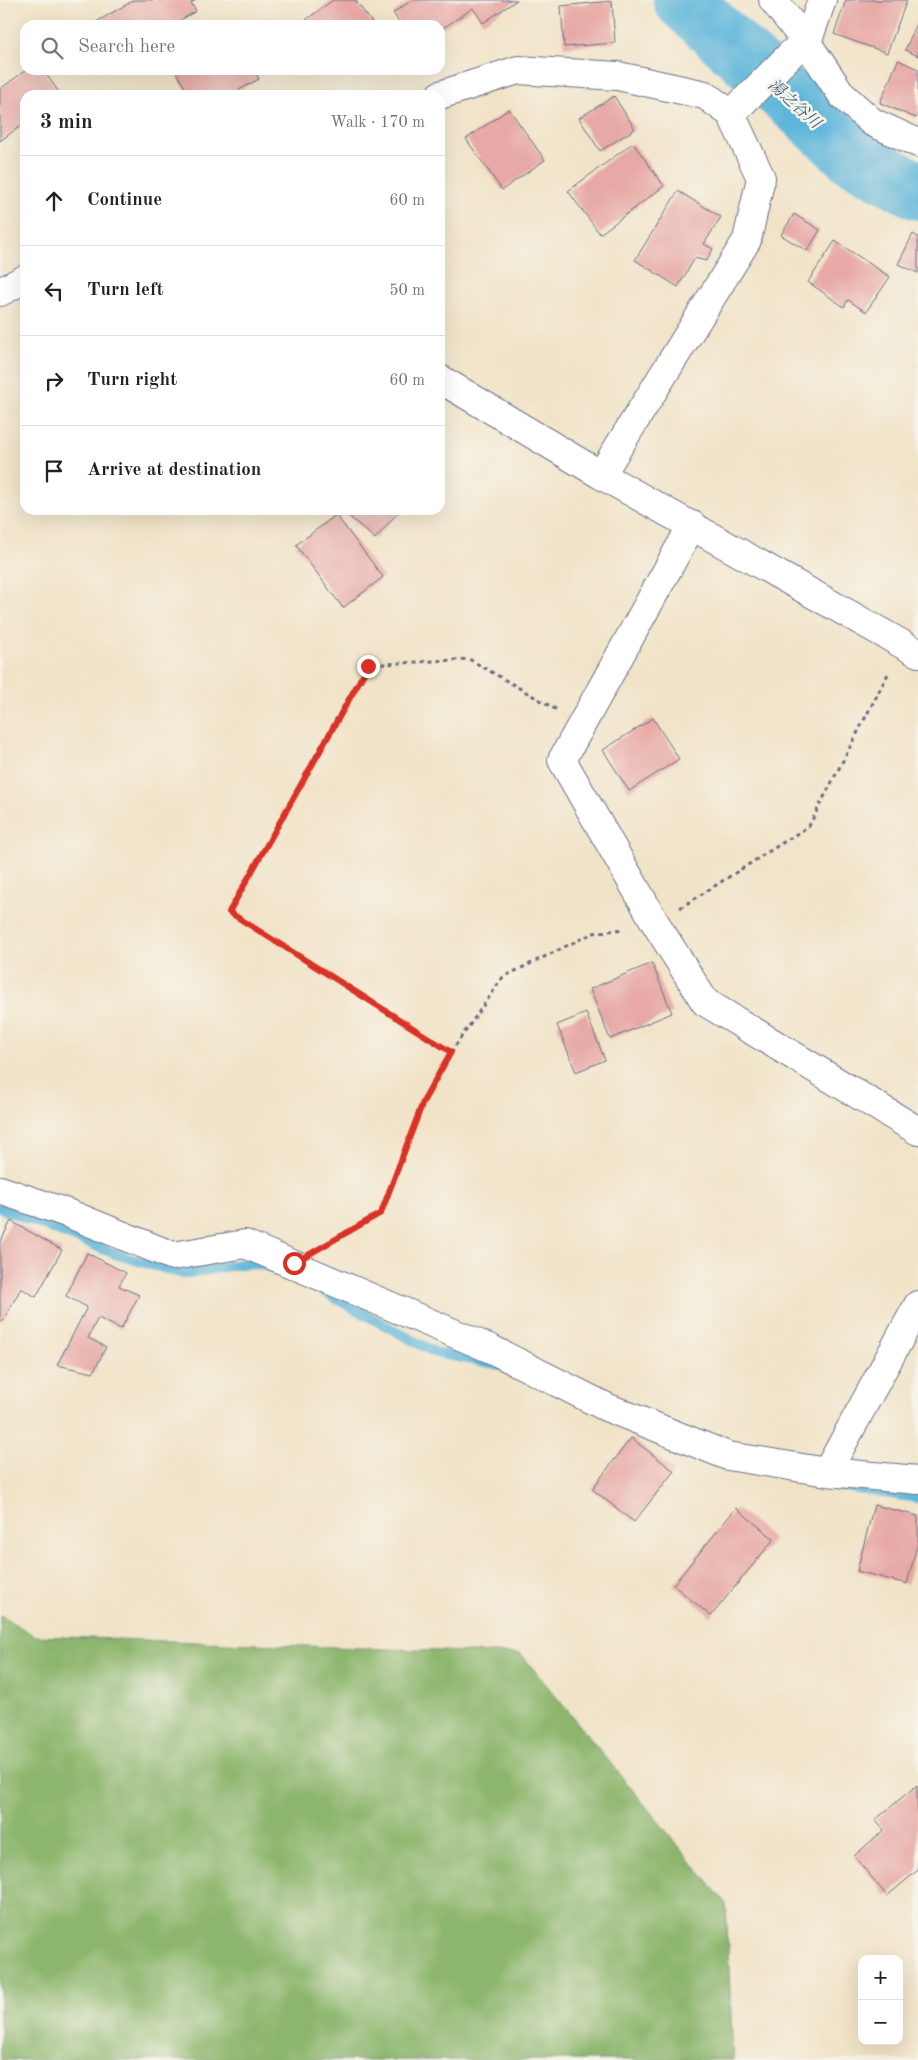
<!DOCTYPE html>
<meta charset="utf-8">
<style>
:root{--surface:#fff;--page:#f6f6f6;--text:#222;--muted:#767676;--line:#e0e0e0}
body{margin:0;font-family:"Old Standard TT","Noto Serif JP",serif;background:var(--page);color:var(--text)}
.controls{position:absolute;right:15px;bottom:15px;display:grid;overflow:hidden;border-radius:10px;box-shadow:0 5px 20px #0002}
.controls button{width:45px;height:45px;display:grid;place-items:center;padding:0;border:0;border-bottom:1px solid var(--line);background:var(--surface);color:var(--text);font:25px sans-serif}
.stop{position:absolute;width:15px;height:15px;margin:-11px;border:4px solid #d93025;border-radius:50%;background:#fff}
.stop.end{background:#d93025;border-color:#fff;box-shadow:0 1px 5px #0008}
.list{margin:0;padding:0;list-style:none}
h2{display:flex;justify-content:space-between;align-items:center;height:65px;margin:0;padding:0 20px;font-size:21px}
h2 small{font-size:16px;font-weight:400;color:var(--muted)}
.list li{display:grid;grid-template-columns:32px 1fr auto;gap:15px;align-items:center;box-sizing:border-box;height:90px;padding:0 20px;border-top:1px solid var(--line)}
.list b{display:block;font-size:19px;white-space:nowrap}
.list em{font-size:16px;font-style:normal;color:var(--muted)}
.icon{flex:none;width:28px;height:28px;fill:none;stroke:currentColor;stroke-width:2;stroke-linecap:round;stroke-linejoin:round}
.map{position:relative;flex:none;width:918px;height:2060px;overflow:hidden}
.search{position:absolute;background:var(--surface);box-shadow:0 5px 20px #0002;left:20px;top:20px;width:425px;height:55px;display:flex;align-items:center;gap:12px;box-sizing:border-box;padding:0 18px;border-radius:15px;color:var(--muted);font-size:19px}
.panel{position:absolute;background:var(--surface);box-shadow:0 5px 20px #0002;left:20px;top:90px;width:425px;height:425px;border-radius:15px}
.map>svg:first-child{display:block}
.forest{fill:#8cb66d;stroke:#547266}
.water{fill:#5db6da;stroke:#3c729c}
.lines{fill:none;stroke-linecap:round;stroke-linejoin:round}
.stream{stroke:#5db6da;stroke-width:10}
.river{stroke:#5db6da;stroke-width:58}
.building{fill:#e7a9a5}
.minor-casing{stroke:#666e83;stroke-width:30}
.path{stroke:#666e83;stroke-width:3;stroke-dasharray:4 4;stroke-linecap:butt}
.minor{stroke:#fff;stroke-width:28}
.route{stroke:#d93025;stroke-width:6}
.labels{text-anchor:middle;stroke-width:5;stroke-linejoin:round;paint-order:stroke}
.water-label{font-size:16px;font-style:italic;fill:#2f5883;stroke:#f7f3e8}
</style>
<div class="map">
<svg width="918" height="2060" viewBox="0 0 918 2060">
<rect width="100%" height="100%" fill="#f7f3e8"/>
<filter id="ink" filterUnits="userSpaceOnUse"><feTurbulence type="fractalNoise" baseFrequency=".02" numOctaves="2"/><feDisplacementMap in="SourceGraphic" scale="10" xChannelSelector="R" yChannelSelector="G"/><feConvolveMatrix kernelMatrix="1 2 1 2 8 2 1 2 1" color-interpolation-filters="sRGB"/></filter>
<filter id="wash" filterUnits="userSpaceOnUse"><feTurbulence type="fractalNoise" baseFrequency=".0096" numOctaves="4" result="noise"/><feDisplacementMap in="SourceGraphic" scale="20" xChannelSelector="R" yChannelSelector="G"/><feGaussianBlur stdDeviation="1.12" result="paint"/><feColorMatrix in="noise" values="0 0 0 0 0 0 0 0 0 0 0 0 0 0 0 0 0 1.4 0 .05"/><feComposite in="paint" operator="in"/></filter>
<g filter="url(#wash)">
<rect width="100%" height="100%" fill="#f1e3c7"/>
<!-- forest -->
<path class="forest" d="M0,1615L35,1636L521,1654L726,1904L733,2060H0Z"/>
<!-- water -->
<path class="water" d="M792,88L860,147L918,177V201L842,162L779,101Z"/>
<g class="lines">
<!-- stream -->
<path class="stream" d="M0,1208L118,1255L183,1274L247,1263L271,1267
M322,1291L436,1353L501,1365
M837,1486L918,1498"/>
<!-- river -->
<path class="river" d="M682,0L854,157L918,191"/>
</g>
<g id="blocks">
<!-- building -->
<path class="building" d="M134,0H196L191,3L196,11L172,25H98L96,22Z
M333,0H355L374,25H299Z
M412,0H517L483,23L473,8L440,30V25H401L393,13Z
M846,0H907L887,53L834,34Z
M612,1L615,43L564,47L561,6Z
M918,21V56L905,50Z
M898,60L918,69V113L916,118L880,103Z
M26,70H43L61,95H25V123L0,141V89Z
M180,70H254L259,79L230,95H189L176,72Z
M614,96L635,129L600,151L579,118Z
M509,109L545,160L502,190L466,139Z
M633,143L664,186L600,234L568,191Z
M678,191L721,217L704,244L713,249L706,261L695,258L678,287L635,260Z
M794,214L820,230L807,251L781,235Z
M913,234L918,237V273L898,264Z
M835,241L890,277L866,312L848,300L844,307L808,282Z
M342,510H400L375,539Z
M336,515L383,577L343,608L296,545Z
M653,718L679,759L629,791L603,750Z
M652,963L672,1013L610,1039L590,989Z
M586,1013L605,1060L576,1072L557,1025Z
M11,1221L62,1250L36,1297L21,1288L3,1321L0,1320V1242Z
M87,1253L126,1273L119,1286L139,1295L121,1329L98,1318L88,1338L106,1347L93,1373L57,1365L87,1307L66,1296Z
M631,1438L674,1471L634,1522L592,1489Z
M874,1505L918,1516V1542L907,1584L857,1571Z
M736,1508L774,1539L711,1616L673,1585Z
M917,1785L918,1870L887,1896L854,1856L884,1830L875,1820Z"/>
</g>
</g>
<g filter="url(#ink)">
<use href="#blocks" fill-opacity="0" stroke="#666e83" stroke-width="1"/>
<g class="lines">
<defs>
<path id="minor" d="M773,0L807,43L842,95L872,122L918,143
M440,95L518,70L618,76L705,95L731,114L761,178L747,240L601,475
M731,114L793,52L807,43L822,0
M0,292L25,279
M440,379L601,475L918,653
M692,525L562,760L656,924L705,1002L918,1131
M0,1190L67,1213L173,1256L245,1244L491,1349L606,1407L728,1456L827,1472L918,1480
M827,1472L918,1305"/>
</defs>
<!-- minor casing -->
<use href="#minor" class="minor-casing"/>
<!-- path -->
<path class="path" d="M680,908L809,826L889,672
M451,1052L229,912L367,665L469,659L557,710
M325,1245L381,1213L423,1102L451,1052L503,977L593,933L624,929"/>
<!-- minor -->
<use href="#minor" class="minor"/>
</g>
</g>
<g class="lines" filter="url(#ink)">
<!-- route -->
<path class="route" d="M294,1263L381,1213L423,1102L451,1052L229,912L368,666"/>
</g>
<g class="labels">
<!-- water labels -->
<g class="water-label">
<text transform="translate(795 103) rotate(42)" y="6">湯之谷川</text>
</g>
</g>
</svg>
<div class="controls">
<button>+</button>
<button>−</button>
</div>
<div class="stop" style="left:294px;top:1263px"></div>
<div class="stop end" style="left:368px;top:666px"></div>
<div class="search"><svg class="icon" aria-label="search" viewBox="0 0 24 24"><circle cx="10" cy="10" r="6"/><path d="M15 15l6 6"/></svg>Search here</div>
<section class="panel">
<h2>3 min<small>Walk · 170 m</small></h2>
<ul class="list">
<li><svg class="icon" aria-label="ahead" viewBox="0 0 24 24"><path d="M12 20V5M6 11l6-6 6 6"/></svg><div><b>Continue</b></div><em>60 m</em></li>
<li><svg class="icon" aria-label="left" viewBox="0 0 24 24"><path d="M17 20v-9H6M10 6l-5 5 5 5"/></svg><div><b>Turn left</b></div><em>50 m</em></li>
<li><svg class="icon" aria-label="right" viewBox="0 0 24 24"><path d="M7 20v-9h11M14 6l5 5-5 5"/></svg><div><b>Turn right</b></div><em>60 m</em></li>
<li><svg class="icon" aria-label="arrive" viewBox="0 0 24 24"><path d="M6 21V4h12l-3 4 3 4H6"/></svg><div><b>Arrive at destination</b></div></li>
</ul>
</section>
</div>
